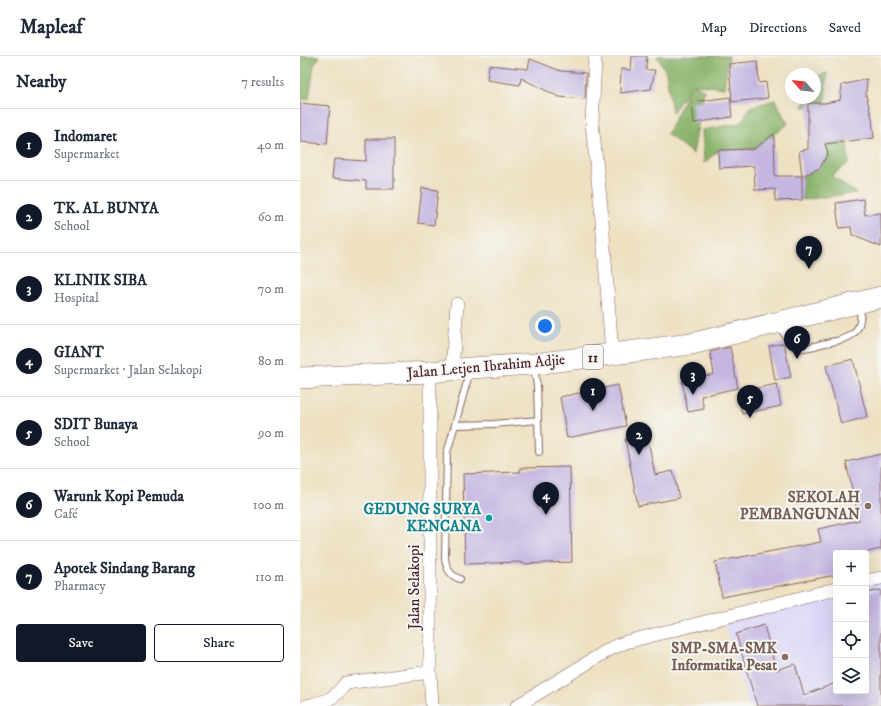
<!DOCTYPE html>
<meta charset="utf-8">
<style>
:root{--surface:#fff;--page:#f6f6f7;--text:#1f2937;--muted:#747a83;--line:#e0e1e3;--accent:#111827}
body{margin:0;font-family:"IM FELL DW Pica",serif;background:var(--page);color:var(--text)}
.controls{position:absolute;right:12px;bottom:12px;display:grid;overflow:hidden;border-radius:4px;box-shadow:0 4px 16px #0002}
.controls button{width:36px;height:36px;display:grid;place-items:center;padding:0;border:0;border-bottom:1px solid var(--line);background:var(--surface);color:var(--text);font:20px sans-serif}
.compass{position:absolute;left:485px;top:12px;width:36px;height:36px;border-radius:50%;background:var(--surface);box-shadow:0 4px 16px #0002;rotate:297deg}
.you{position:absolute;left:245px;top:270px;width:14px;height:14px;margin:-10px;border:3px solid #fff;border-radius:50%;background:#1a73e8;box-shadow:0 0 0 6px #1a73e833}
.badge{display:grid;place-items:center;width:26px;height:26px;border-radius:50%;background:var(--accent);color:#fff;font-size:13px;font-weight:700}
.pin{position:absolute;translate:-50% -33px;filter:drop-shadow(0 1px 2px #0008)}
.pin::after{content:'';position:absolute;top:21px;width:14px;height:12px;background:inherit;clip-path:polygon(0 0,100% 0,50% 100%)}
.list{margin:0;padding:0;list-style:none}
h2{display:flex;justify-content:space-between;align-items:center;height:52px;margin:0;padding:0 16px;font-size:17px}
h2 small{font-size:13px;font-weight:400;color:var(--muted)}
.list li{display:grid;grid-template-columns:26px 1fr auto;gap:12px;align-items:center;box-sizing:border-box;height:72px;padding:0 16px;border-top:1px solid var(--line)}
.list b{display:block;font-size:15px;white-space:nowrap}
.list p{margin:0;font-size:13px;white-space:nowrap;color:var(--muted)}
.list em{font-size:13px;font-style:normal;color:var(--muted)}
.actions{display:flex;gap:8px;padding:12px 16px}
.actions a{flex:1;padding:9px 0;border:1px solid var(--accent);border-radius:4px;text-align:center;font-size:14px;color:var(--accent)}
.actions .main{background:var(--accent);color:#fff}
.icon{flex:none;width:22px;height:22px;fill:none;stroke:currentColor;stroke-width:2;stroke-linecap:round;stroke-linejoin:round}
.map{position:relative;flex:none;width:581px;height:650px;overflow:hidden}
header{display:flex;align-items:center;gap:24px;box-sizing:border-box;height:56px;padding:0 20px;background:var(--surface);border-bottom:1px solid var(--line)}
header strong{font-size:19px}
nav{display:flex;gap:22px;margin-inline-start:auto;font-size:14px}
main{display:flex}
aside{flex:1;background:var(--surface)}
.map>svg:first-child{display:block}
.built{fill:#dbd6f7}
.forest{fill:#88b268;stroke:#69684a}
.building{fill:#c5b6e1}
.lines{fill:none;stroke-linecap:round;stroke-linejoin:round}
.lane-casing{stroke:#836360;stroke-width:8}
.street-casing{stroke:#836360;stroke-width:14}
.primary-casing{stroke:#836360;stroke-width:22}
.lane{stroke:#fff;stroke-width:6}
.street{stroke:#fff;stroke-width:13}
.primary{stroke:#fff;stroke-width:21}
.education-dot{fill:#8d6e63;stroke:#f6f6f2;stroke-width:1.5}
.culture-dot{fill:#0f9aa8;stroke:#f6f6f2;stroke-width:1.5}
.labels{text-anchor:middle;stroke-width:4;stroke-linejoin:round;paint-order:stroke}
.shield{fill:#f6f6f2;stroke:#7e6067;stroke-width:1}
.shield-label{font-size:14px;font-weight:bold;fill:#4a1f2b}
.street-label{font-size:15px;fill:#4a1f2b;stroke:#f6f6f2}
.education-label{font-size:15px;font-weight:bold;fill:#785e54;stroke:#f6f6f2;text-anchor:end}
.culture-label{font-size:15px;font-weight:bold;fill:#0d838f;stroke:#f6f6f2;text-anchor:end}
</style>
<header>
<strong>Mapleaf</strong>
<nav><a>Map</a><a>Directions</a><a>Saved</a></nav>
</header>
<main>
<aside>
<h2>Nearby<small>7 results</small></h2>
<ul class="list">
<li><span class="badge">1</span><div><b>Indomaret</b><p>Supermarket</p></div><em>40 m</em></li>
<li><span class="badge">2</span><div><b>TK. AL BUNYA</b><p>School</p></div><em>60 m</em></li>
<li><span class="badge">3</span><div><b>KLINIK SIBA</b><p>Hospital</p></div><em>70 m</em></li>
<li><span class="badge">4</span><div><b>GIANT</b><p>Supermarket · Jalan Selakopi</p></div><em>80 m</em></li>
<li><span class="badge">5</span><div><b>SDIT Bunaya</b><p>School</p></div><em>90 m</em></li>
<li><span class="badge">6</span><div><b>Warunk Kopi Pemuda</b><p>Café</p></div><em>100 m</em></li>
<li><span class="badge">7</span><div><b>Apotek Sindang Barang</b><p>Pharmacy</p></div><em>110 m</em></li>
</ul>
<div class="actions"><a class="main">Save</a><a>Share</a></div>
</aside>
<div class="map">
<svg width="581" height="650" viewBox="0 0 581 650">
<rect width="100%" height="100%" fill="#f6f6f2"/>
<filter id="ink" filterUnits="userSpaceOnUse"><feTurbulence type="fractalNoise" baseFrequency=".025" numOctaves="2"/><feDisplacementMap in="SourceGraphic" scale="8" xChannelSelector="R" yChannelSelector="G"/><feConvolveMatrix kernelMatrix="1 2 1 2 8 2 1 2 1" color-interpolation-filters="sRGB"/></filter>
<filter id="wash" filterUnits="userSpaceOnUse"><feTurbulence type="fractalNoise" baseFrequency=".012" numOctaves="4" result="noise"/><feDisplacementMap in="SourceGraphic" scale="16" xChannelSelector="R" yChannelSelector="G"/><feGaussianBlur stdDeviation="0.9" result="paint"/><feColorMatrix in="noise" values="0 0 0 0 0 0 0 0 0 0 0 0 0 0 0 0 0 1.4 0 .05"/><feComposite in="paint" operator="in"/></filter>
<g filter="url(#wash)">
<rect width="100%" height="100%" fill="#eee1c2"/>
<!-- built -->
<path class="built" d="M581,525V650H449L424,567L536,537V635H566V529Z"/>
<!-- forest -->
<path class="forest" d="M0,0H20L14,9L9,43H0Z
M357,0H429L424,32L393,28L404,34L393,98L367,78L390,31L372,57L366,16Z
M527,17L525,47L503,51L506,42H515V21Z
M475,44L488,68L454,93L419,94L404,107L402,74L441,67L450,51Z
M547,86L549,107L531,120L556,137L502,144V120L520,112L525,88Z"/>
<g id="blocks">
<!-- building -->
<path class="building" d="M332,0H347L346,14H355L351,33L320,37L321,13L331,14Z
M230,3L261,15L286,17L285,43L259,41L221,22L220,29L187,24L189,9L228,13Z
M457,5L459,27L466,26L468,42L432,46L429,8Z
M567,23L566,39L572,62L574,82L525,88L528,97L520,112L502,120L499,95L508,93V47H525L540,44L542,29Z
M430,41L432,61L394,67L392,46Z
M0,47L30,50L27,88L0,86Z
M474,78L475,120H502V144L475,145V133L455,134L454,110L419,112L418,94L454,93Z
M66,83H94V133H66V125L32,122L34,103L66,105Z
M122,132L138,134L134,169L118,167Z
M563,143L565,159L581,157V191L552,179L551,171L539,172L536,147Z
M484,287L491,321L475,324L469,290Z
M430,291L438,332L401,340L404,353L388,356L382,325L414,318L410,296Z
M553,303L567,361L541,368L526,310Z
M477,328L481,350L442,358L438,336Z
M318,329L326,370L267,382L260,341Z
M347,378L355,419L373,415L379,442L338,450L325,383Z
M581,398V493L563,497H536V519L422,541L415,506L521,486L518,473L559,464L546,406Z
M270,411L272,506L222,508V506L165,508L163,418L220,416V412Z
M581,534V650H457L436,578L464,569L476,614L495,608L504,639L536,627V635H566V537Z"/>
</g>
</g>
<g filter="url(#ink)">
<use href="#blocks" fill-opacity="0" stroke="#836360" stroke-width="1"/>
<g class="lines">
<defs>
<path id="lane" d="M480,269C484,278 489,290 499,292C505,293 515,290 521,288C547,283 564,282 560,250
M234,312L237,330L239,396
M156,369L194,368L238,364
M160,523C150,519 147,514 145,503L147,397L170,315"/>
<path id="street" d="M295,2L292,68L301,151L312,298
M152,314L157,248
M130,316V616L132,650
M566,525L581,522
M6,650C27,645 32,645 46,627L130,616
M217,650L310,593L326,586L536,533"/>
<path id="primary" d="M0,322L130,316L171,312L234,308L391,288L581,241"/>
</defs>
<!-- lane casing -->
<use href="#lane" class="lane-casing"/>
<!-- street casing -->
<use href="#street" class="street-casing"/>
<!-- primary casing -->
<use href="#primary" class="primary-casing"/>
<!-- lane -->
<use href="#lane" class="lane"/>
<!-- street -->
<use href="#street" class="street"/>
<!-- primary -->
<use href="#primary" class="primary"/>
</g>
</g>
<!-- markers -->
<g class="education-dot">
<circle cx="568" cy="450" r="4"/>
<circle cx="485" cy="601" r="4"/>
</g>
<circle class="culture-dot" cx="189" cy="462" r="4"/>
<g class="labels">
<!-- shield labels -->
<rect class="shield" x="283" y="289" width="20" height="24" rx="3"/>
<g class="shield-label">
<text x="293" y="306">11</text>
</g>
<!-- street labels -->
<g class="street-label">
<text transform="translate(186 310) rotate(-5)" y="5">Jalan Letjen Ibrahim Adjie</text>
<text transform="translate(114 531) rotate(-90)" y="5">Jalan Selakopi</text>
</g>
<!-- education labels -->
<g class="education-label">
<text x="560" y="446">SEKOLAH<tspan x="560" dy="17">PEMBANGUNAN</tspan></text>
<text x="477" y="597">SMP-SMA-SMK<tspan x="477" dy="17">Informatika Pesat</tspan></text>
</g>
<!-- culture labels -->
<g class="culture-label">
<text x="181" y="458">GEDUNG SURYA<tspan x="181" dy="17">KENCANA</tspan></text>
</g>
</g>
</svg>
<div class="controls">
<button>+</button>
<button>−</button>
<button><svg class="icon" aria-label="locate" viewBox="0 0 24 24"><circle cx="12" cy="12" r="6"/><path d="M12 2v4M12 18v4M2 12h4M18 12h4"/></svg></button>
<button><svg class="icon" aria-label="layers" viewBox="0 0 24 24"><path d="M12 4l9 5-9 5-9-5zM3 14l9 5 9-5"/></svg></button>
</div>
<svg class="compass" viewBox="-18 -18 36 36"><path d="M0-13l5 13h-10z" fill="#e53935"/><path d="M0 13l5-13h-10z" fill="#747a83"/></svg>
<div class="you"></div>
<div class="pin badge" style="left:293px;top:355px">1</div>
<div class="pin badge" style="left:339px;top:399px">2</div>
<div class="pin badge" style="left:393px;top:339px">3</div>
<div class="pin badge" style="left:246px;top:459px">4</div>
<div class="pin badge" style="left:450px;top:362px">5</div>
<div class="pin badge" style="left:497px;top:303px">6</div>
<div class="pin badge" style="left:509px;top:213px">7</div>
</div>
</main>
